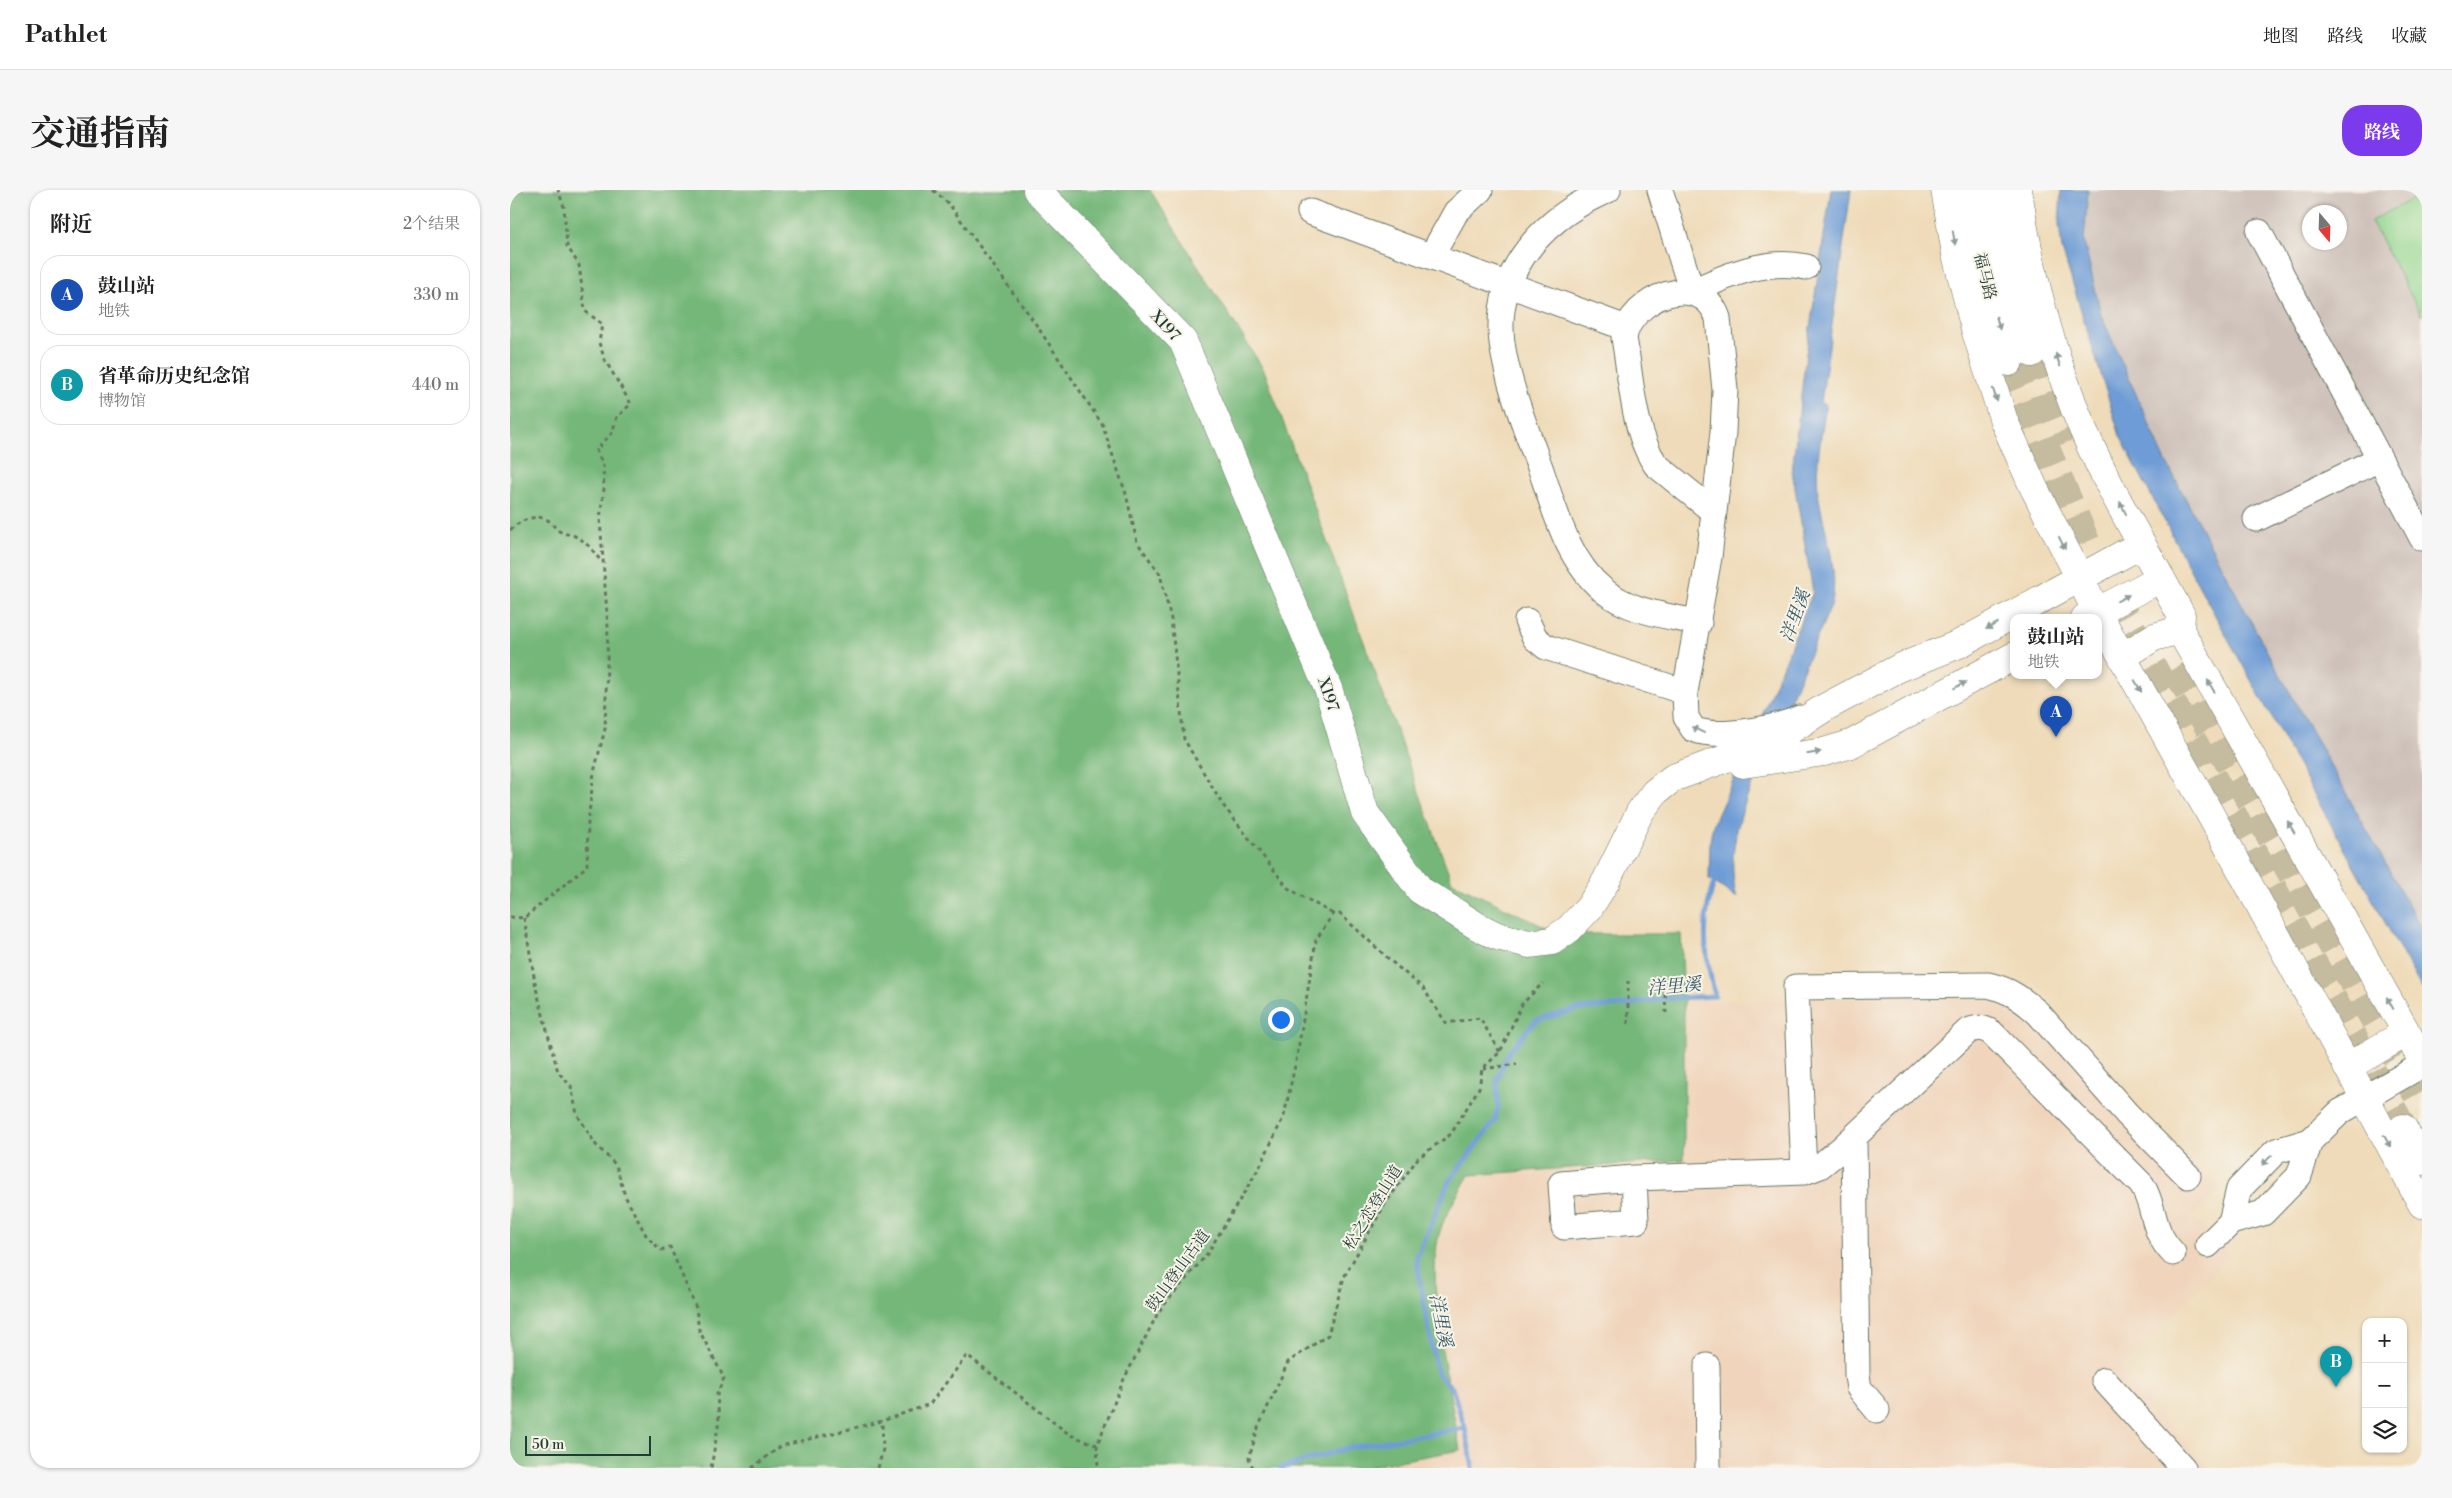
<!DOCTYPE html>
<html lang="zh">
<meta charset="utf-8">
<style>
:root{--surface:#fff;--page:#f6f6f6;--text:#222;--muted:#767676;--line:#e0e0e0;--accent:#7c3aed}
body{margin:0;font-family:"Libre Bodoni","Noto Serif SC",serif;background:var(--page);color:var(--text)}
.controls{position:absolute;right:15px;bottom:15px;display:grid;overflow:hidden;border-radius:10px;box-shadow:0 1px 4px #0004}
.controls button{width:45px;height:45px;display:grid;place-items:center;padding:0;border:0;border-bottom:1px solid var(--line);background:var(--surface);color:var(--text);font:25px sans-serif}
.compass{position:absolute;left:1792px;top:15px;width:45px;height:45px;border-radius:50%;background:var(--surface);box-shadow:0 1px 4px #0004;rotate:161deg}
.scale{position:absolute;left:15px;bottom:12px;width:126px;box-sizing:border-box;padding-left:5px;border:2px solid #1f3d34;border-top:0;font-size:14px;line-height:18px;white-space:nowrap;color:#1f3d34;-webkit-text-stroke:4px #f7f3e8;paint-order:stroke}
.you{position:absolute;left:770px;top:829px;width:18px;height:18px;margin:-12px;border:4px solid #fff;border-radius:50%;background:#1a73e8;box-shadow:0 0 0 8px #1a73e833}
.badge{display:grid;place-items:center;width:32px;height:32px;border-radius:50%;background:var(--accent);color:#fff;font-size:16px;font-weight:700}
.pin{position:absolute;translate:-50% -41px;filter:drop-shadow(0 1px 2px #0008)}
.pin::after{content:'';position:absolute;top:26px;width:18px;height:15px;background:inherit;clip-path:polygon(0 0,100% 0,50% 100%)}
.popup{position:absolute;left:1500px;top:424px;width:92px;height:65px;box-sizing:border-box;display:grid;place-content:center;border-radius:10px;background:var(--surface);filter:drop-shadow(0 1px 4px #0005);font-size:16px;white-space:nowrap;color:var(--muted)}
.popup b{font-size:19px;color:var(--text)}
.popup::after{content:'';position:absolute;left:50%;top:100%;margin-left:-10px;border:10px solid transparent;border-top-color:var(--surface)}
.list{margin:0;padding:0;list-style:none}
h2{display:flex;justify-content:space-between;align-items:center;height:65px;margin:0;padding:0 20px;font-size:21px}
h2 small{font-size:16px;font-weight:400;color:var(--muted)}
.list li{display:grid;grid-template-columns:32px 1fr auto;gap:15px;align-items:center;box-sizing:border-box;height:80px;margin:0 10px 10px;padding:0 10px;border:1px solid var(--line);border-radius:20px}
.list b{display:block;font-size:19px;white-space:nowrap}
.list p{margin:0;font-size:16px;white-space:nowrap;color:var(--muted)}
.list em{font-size:16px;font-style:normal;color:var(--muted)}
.icon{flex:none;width:28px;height:28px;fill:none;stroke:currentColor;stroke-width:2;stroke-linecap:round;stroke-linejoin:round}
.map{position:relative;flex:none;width:1912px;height:1278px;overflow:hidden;border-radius:20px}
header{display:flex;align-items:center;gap:30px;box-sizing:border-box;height:70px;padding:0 25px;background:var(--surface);border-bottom:1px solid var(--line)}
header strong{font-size:24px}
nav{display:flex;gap:28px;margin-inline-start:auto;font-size:18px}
.intro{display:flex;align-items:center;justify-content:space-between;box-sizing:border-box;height:120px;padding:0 30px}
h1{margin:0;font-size:35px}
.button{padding:12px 22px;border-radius:20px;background:var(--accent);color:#fff;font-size:18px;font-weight:700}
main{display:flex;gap:30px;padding:0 30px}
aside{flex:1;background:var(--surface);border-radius:20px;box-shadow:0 1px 4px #0004}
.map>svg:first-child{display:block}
.built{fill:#f0d5bc}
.industrial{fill:#cec1b9;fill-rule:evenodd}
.green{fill:#92d68e;stroke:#588a61}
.forest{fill:#75b779;stroke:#4a7a56}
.water{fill:#6e9cd6;stroke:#466c85}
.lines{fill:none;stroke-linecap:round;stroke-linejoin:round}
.stream{stroke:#6e9cd6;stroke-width:5}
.major-tunnel{stroke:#c5bb9e;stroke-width:28;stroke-dasharray:28 14;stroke-linecap:butt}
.minor-casing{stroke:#687463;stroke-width:27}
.major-casing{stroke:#687463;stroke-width:29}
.path{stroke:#687463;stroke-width:3;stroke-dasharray:4 4;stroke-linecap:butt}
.minor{stroke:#fff;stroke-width:25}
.major{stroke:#fff;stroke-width:28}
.oneway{fill:#8f9e9a}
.labels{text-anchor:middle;stroke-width:4;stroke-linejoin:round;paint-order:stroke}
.street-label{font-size:16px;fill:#1f3d34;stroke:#f7f3e8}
.water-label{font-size:18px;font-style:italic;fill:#375a65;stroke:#f7f3e8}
</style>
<header>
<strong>Pathlet</strong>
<nav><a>地图</a><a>路线</a><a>收藏</a></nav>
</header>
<div class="intro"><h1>交通指南</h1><a class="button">路线</a></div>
<main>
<aside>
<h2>附近<small>2个结果</small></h2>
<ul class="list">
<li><span class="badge" style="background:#1a4fb4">A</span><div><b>鼓山站</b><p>地铁</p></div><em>330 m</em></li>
<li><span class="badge" style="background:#0f9aa8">B</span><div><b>省革命历史纪念馆</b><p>博物馆</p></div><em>440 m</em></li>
</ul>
</aside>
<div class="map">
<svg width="1912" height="1278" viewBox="0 0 1912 1278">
<rect width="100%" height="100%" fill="#f7f3e8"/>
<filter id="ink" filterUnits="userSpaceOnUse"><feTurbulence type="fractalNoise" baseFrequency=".02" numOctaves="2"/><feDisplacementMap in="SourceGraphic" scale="10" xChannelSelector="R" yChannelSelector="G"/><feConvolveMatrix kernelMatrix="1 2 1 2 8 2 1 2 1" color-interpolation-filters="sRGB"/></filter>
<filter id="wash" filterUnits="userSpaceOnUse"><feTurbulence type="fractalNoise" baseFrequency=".0096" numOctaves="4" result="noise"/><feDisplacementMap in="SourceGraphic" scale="20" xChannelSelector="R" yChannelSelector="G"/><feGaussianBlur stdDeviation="1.12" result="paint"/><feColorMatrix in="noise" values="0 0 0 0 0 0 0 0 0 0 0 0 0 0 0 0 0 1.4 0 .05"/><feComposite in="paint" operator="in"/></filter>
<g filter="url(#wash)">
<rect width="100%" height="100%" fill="#efdbb9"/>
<!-- built -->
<path class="built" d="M1479,784L1501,789L1520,800L1538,815L1629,920L1708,999L1682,1027L1721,1066L1611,1178L1698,1278H850L950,1260L931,1147L925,1078L931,1036L959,984L1174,970V812L1476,806Z"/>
<!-- industrial -->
<path class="industrial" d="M1578,0H1912V739L1760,467L1655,270L1591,125L1574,51ZM1800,22H1830V52H1800Z"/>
<!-- green -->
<path class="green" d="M1912,4V126L1861,31Z"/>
<!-- forest -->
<path class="forest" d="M0,0H640L754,180L942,692L1049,744H1171L1174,812V970L959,985C950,1001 939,1018 932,1035C912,1086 941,1204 950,1260L850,1278H0Z"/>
<!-- water -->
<path class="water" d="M1321,0H1341L1311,213L1316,214C1312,242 1305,274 1308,302C1313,339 1329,375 1322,413C1306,450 1290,487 1274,525C1249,582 1210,644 1227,708L1199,689L1200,651L1203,635L1251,528L1303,402L1282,281L1296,164Z
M1551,0H1578L1574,51L1591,125L1655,270L1760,467L1912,739V799L1685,389L1610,246L1552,59L1549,35Z"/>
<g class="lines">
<!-- stream -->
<path class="stream" d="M955,1238L963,1278
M771,1278L837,1258L955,1238L942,1198L929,1185L926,1177L906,1069L939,991L985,931L988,917L987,890L999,862L1025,831L1068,819L1115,815L1150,809L1205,806C1194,762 1190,730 1206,687"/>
</g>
</g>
<g filter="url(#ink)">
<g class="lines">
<!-- major-tunnel -->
<path class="major-tunnel" d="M1522,163L1539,221L1553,254
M1499,172L1581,363L1893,938
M1665,478L1912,914"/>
<defs>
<path id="minor" d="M1098,0C1041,24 990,72 991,138C991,177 1017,242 1031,280C1045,321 1058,371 1093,400C1120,422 1155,425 1189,433
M1150,0L1182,102C1216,85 1258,68 1296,77
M800,22L1116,138
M1749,42L1912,348
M922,65L946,22L970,0
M1204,322L1146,275C1123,243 1121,186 1114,148C1121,107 1191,79 1208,128L1215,200L1213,242L1199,367L1175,502L1176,527L1183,539C1207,550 1267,538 1290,528
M1746,329L1869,269
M1017,431L1025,448L1036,457L1175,502
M1344,949L1347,1186L1349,1198L1367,1220
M1294,982L1310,976L1331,959L1458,841C1468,837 1473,837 1482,843L1632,995C1647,1021 1640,1039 1663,1063
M1124,988L1126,1031L1054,1037L1051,994L1124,988L1294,982L1286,797L1478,795C1500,800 1512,809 1528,823L1617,924L1678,986
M1721,1032L1729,999L1766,961L1800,951L1830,922L1912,875
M1698,1055L1721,1032L1753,1023L1789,986L1800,951
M1197,1176L1198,1278
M1594,1190L1673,1278"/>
<path id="major" d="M527,0L673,151L819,501L855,623L910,700L967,736L987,746L1019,754L1042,751L1059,739L1079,718L1096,691L1130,622L1145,602L1163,588L1265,550L1314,518L1389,478L1449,454L1632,354
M1435,0L1446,64L1465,139L1494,231L1523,296L1587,422L1714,649L1912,1014
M1458,0L1477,95L1499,172
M1484,0L1501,88L1522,163
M1508,0C1518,75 1538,149 1565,220C1593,291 1635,358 1671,425L1670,440L1912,870
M1575,428L1651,388
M1612,467L1644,447L1670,440
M1233,574L1314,562L1341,554L1504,466
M1837,877L1896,843
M1893,938L1912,971"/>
</defs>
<!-- minor casing -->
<use href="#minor" class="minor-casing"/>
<!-- major casing -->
<use href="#major" class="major-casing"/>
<!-- path -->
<path class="path" d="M423,0L439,14L525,133L592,234L616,304L627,352L650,384L661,429L674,549L712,614L778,698L823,724
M0,340C9,331 28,322 39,331C44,335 46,340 51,342C55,345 58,343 62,345C75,349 83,361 91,371
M0,727L14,728L77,676L78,632L84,582L95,539L98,437L90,329L94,299L93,275L86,260L102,243L107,227L121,214L95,170L89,153L92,134L75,121L69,75L57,56L54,17L48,0
M14,728L26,798L48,882L61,896L67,924L86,955L106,975L115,1006L137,1047L151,1060L160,1057L186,1118L189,1140L214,1188L207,1204L209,1231L201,1278
M1154,788L1156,823
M1118,834V791
M973,879L1007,874
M587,1255L588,1278
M242,1278L271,1256L372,1231L420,1214L457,1165L560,1245L587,1255L614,1189L649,1121L697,1064L749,978L774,926L787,866L806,750L823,724H830L882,772L913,798L936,833L970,828L990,862
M368,1278L373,1259L372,1231
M743,1278L739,1268L748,1238L778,1172L818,1145L834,1087L875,1014L908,968L941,944L969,898L972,879L990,862L1012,814L1033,793"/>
<!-- minor -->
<use href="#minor" class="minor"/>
<!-- major -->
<use href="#major" class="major"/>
</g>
<!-- one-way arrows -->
<defs><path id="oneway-solid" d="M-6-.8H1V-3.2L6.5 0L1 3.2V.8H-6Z" transform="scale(1.25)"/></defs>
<g class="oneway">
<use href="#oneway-solid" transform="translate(1444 48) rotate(80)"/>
<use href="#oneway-solid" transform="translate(1488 133) rotate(74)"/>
<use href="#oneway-solid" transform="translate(1548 170) rotate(-109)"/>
<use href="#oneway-solid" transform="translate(1485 205) rotate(71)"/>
<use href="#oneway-solid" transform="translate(1613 318) rotate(-117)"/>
<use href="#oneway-solid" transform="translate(1552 353) rotate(63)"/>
<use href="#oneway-solid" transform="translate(1613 408) rotate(-28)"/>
<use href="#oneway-solid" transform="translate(1482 436) rotate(152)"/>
<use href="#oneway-solid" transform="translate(1450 495) rotate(-28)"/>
<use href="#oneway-solid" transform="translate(1628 496) rotate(61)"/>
<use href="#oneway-solid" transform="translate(1701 496) rotate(-119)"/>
<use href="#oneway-solid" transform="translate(1188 540) rotate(-154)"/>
<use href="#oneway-solid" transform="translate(1304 563) rotate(-10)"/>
<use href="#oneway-solid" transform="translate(1781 637) rotate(-121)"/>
<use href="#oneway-solid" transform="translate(1880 813) rotate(-119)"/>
<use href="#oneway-solid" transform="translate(1877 951) rotate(61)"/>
<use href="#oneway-solid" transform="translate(1757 970) rotate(135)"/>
</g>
</g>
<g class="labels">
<!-- street labels -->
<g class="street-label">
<text transform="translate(1476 86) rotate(76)" y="6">福马路</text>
<text transform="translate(656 135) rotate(47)" y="6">X197</text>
<text transform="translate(819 504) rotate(71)" y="6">X197</text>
<text transform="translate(862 1017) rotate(-58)" y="6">松之恋登山道</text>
<text transform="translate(667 1080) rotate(-54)" y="6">鼓山登山古道</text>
</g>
<!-- water labels -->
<g class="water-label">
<text transform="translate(1285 426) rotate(-70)" y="6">洋里溪</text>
<text transform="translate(1164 796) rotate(-5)" y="6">洋里溪</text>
<text transform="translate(931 1130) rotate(79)" y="6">洋里溪</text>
</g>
</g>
</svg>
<div class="controls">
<button>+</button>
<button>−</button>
<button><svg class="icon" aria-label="layers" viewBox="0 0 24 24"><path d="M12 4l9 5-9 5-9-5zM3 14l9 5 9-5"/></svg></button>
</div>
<svg class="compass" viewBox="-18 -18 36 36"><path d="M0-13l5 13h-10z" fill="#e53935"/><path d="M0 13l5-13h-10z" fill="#767676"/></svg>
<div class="scale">50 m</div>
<div class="you"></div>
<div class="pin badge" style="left:1546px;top:547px;background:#1a4fb4">A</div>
<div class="popup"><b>鼓山站</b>地铁</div>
<div class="pin badge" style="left:1826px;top:1197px;background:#0f9aa8">B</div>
</div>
</main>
